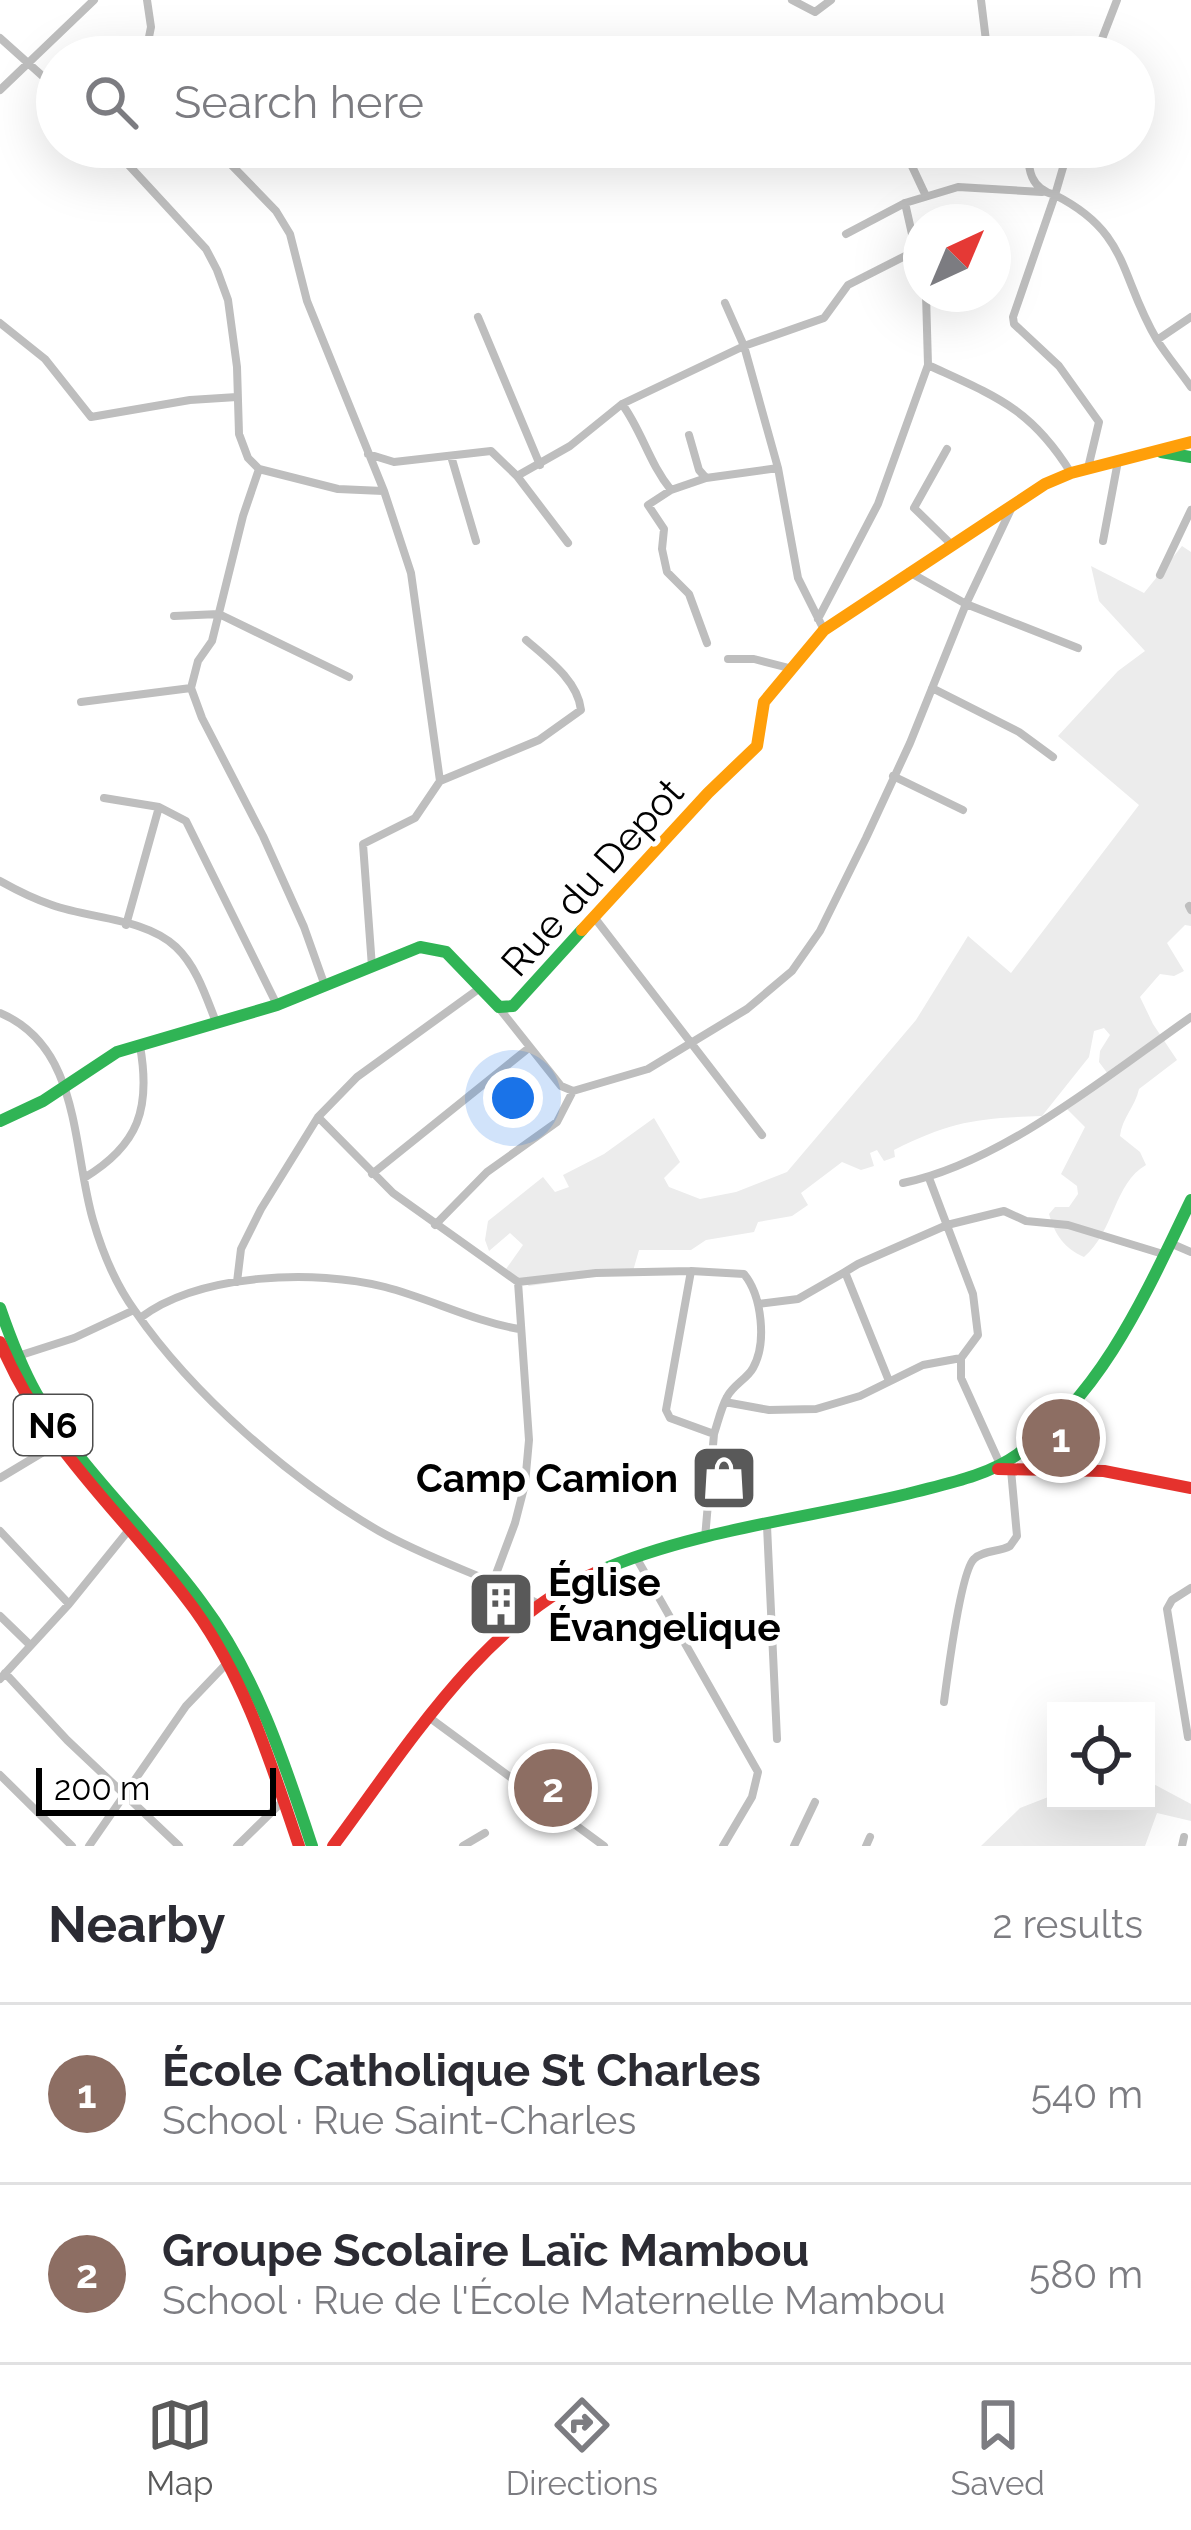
<!DOCTYPE html>
<meta charset="utf-8">
<style>
:root{--surface:#fff;--page:#f2f2f3;--text:#2b2b33;--muted:#7c7c81;--line:#e1e1e2;--accent:#595959}
body{margin:0;font-family:Raleway,sans-serif;background:var(--page);color:var(--text)}
.controls{position:absolute;right:36px;bottom:36px;display:grid;overflow:hidden;border-radius:0px;box-shadow:0 12px 48px #0002}
.controls button{width:108px;height:108px;display:grid;place-items:center;padding:0;border:0;border-bottom:3px solid var(--line);background:var(--surface);color:var(--text);font:60px sans-serif}
.compass{position:absolute;left:903px;top:204px;width:108px;height:108px;border-radius:50%;background:var(--surface);box-shadow:0 12px 48px #0002;rotate:44deg}
.scale{position:absolute;left:36px;bottom:30px;width:240px;box-sizing:border-box;padding-left:12px;border:6px solid #000;border-top:0;font-size:33px;line-height:42px;white-space:nowrap;color:#000;-webkit-text-stroke:9px #fff;paint-order:stroke}
.you{position:absolute;left:513px;top:1098px;width:42px;height:42px;margin:-30px;border:9px solid #fff;border-radius:50%;background:#1a73e8;box-shadow:0 0 0 18px #1a73e833}
.badge{display:grid;place-items:center;width:78px;height:78px;border-radius:50%;background:var(--accent);color:#fff;font-size:39px;font-weight:700}
.pin{position:absolute;translate:-50% -50%;border:6px solid #fff;box-shadow:0 3px 12px #0006}
.list{margin:0;padding:0;list-style:none}
h2{display:flex;justify-content:space-between;align-items:center;height:156px;margin:0;padding:0 48px;font-size:51px}
h2 small{font-size:39px;font-weight:400;color:var(--muted)}
.list li{display:grid;grid-template-columns:78px 1fr auto;gap:36px;align-items:center;box-sizing:border-box;height:180px;padding:0 48px;border-top:3px solid var(--line)}
.list b{display:block;font-size:45px;white-space:nowrap}
.list p{margin:0;font-size:39px;white-space:nowrap;color:var(--muted)}
.list em{font-size:39px;font-style:normal;color:var(--muted)}
.icon{flex:none;width:66px;height:66px;fill:none;stroke:currentColor;stroke-width:2;stroke-linecap:round;stroke-linejoin:round}
.map{position:relative;flex:none;width:1191px;height:1846px;overflow:hidden}
.search{position:absolute;background:var(--surface);box-shadow:0 12px 48px #0002;left:36px;right:36px;top:36px;height:132px;display:flex;align-items:center;gap:30px;box-sizing:border-box;padding:0 42px;border-radius:66px;color:var(--muted);font-size:45px}
.sheet{height:516px;background:var(--surface)}
nav{display:flex;justify-content:space-around;align-items:center;box-sizing:border-box;height:168px;border-top:3px solid var(--line);background:var(--surface);font-size:33px;color:var(--muted)}
nav a{display:grid;justify-items:center;gap:6px}
nav .on{color:var(--accent)}
.map>svg:first-child{display:block}
.green{fill:#ececec}
.lines{fill:none;stroke-linecap:round;stroke-linejoin:round}
.street{stroke:#bebebe;stroke-width:8}
.fast{stroke:#30b455;stroke-width:12}
.slow{stroke:#ff9f0a;stroke-width:12}
.jam{stroke:#e5322d;stroke-width:12}
.labels{text-anchor:middle;stroke-width:10;stroke-linejoin:round;paint-order:stroke}
.shield{fill:#fff;stroke:#4c4c4c;stroke-width:3}
.shield-label{font-size:36px;font-weight:bold;fill:#000}
.street-label{font-size:39px;fill:#000;stroke:#fff}
.poi-label{font-size:39px;font-weight:bold;fill:#000;stroke:#fff;text-anchor:end}
</style>
<div class="map">
<svg width="1191" height="1846" viewBox="0 0 1191 1846">
<rect width="100%" height="100%" fill="#fff"/>
<!-- green -->
<path class="green" d="M1182,546L1191,552V926L1185,925L1167,943L1184,971L1174,976L1160,974L1140,997L1153,1024L1177,1060L1139,1089C1135,1107 1122,1118 1120,1136L1140,1152L1146,1165C1114,1183 1114,1232 1084,1257C1064,1248 1055,1235 1049,1214L1055,1207H1069L1078,1194L1077,1186L1061,1174L1085,1127L1064,1106L1108,1074L1099,1062L1100,1051L1110,1035L1104,1028L1094,1031L1089,1057L1042,1116C978,1118 951,1121 894,1150L895,1157L884,1161L877,1150L870,1153L874,1166L861,1170L842,1162L801,1193L808,1205L792,1216L758,1222L754,1232L706,1240L691,1250H639L633,1271L529,1286L506,1269L523,1245L510,1233L489,1251L485,1240L488,1221L543,1177L555,1192L569,1187L563,1175L604,1154L654,1118L680,1162L664,1178L669,1187L700,1199L736,1192L787,1172L916,1020L968,936L1011,973L1139,805L1058,736L1118,671L1145,651L1099,601L1091,566L1144,593Z
M1146,1780L1191,1804V1821L1157,1813L1145,1846H981L1020,1808L1056,1794V1801H1146Z"/>
<g class="lines">
<!-- street -->
<path class="street" d="M792,0L815,12L831,0
M981,0L988,57
M0,38L57,89
M145,57L151,27L147,0
M1095,57L1117,0
M0,90L94,0
M112,147L206,249L217,270L228,300L237,367L239,434L248,458L259,469L338,489L383,491
M214,147L276,211L290,234L307,301L384,491L411,573L440,781L415,818L363,844L372,967
M903,147L925,194
M1029,147C1027,170 1031,189 1055,195L1013,317L1014,324L1059,366L1099,422L1088,468
M1069,147L1055,195C1130,233 1119,276 1157,340C1167,356 1180,371 1191,387
M905,203L921,274
M846,234L905,203L958,187L1042,192
M725,303L744,346L824,318L848,285L913,252
M478,317L540,465
M0,323L45,359L91,417L190,400L237,397
M1157,340L1191,317
M928,365C995,396 1031,408 1071,473
M622,404C642,431 649,463 671,490
M689,435L699,470L706,478L778,468L798,578L824,630
M947,449L914,508L952,545
M368,454L394,462L491,451L517,476L568,543
M451,456L476,541
M259,469L243,516L212,641L198,661L191,688L202,718L263,836L304,927L325,986
M517,476L570,446L622,404L744,346L778,468
M706,478L671,490L648,505L664,529L662,549L667,572L689,594L707,643
M1012,507L966,604L1078,648
M1103,541L1118,461
M1160,575L1191,510
M174,616L219,614L349,677
M818,619L878,504L928,365L926,294
M728,659H754L789,668
M932,688L1019,732L1053,757
M81,702L191,688
M893,776L963,810
M440,781L539,740L581,710C578,681 548,659 526,640
M104,798L159,807L186,821L277,1005
M0,881C16,890 34,899 52,905C91,919 145,918 176,947C197,967 206,997 216,1022
M1189,906L1191,910
M594,917L762,1135
M126,925L159,807
M499,1008L561,1086L573,1091L648,1069L747,1009L792,971L820,931L866,838L910,743L966,604L909,572
M0,1013C81,1047 72,1148 93,1220C102,1251 116,1285 135,1311C192,1394 292,1481 379,1531C430,1560 486,1576 537,1603
M318,1117L393,1193L518,1282L529,1440L525,1484L515,1523L493,1582
M372,1174L530,1047
M84,1178C139,1145 151,1108 140,1046
M929,1178L973,1294L978,1335L961,1358V1378L1000,1464
M903,1183C1002,1163 1108,1075 1191,1017
M435,1225L487,1172L557,1122L573,1091
M1170,1243L1191,1252
M691,1271L744,1274C762,1296 767,1343 753,1368C747,1379 733,1385 727,1397C721,1408 718,1422 714,1434
M237,1282L241,1249L261,1209L318,1117L357,1077L480,988
M518,1282L596,1273L691,1271L666,1410L670,1418L714,1434L705,1538
M758,1304L798,1299L845,1272
M140,1318C199,1273 316,1269 385,1287C431,1299 473,1321 519,1329
M18,1356L74,1338L134,1310
M889,1381L845,1272L858,1264L947,1225L1004,1211L1026,1221L1068,1225L1163,1254
M725,1402L769,1410L816,1409L860,1396L923,1365L961,1358
M0,1478L55,1445
M767,1526L777,1739
M0,1531L69,1604
M637,1559L758,1772L752,1797L723,1846
M0,1616L30,1645
M5,1673L67,1740L179,1846
M0,1679L69,1604L128,1531
M944,1702C947,1679 961,1571 974,1559C983,1550 1000,1552 1010,1546L1017,1536L1011,1470
M430,1718L604,1846
M1188,1737L1167,1609L1172,1600L1191,1588
M0,1775L72,1846
M89,1846L186,1706L229,1661
M237,1846L283,1801
M463,1846L485,1833
M794,1846L815,1802
M866,1846L870,1837
M1182,1846L1184,1837"/>
<!-- fast -->
<path class="fast" d="M1161,452L1191,457
M0,1121L43,1101L117,1052L277,1005L420,947L446,952L499,1007L513,1006L582,930
M0,1308C10,1337 21,1366 36,1393C80,1471 150,1531 202,1603C256,1675 284,1761 312,1846
M597,1572C694,1530 804,1519 907,1494C944,1484 986,1477 1018,1454C1103,1394 1147,1291 1191,1200"/>
<!-- slow -->
<path class="slow" d="M582,930L708,793L757,746L764,702L824,630L1045,484L1071,473L1191,442"/>
<!-- jam -->
<path class="jam" d="M0,1342C47,1454 126,1515 195,1610C246,1681 271,1764 299,1846
M998,1469L1104,1471L1191,1488
M333,1846C404,1751 485,1619 597,1572"/>
</g>
<!-- icons -->
<defs>
<symbol id="shop-square" viewBox="-11 -11 22 22"><rect x="-9" y="-9" width="18" height="18" rx="4" fill="#595959" stroke="#fff"/><path d="M-5-2.5h2.3a2.7 3.5 0 0 1 5.4 0H5L5.5 6h-11ZM-1.5-2.5h3a1.5 2.3 0 0 0-3 0Z" fill="#fff"/></symbol>
<symbol id="building-square" viewBox="-11 -11 22 22"><rect x="-9" y="-9" width="18" height="18" rx="4" fill="#595959" stroke="#fff"/><path d="M-4-6H4V6H1V3H-1V6H-4ZM-2.5-4.3h1.7v1.8h-1.7ZM.8-4.3h1.7v1.8H.8ZM-2.5-1h1.7V.8h-1.7ZM.8-1h1.7V.8H.8Z" fill="#fff"/></symbol>
</defs>
<g fill-rule="evenodd">
<use href="#shop-square" x="686" y="1440" width="76" height="76"/>
<use href="#building-square" x="463" y="1566" width="76" height="76"/>
</g>
<g class="labels">
<!-- shield labels -->
<rect class="shield" x="14" y="1395" width="78" height="60" rx="9"/>
<g class="shield-label">
<text x="53" y="1438">N6</text>
</g>
<!-- street labels -->
<g class="street-label">
<text transform="translate(592 877) rotate(-48)" y="14">Rue du Depot</text>
</g>
<!-- poi labels -->
<g class="poi-label">
<text x="678" y="1492">Camp Camion</text>
<text x="548" y="1596" text-anchor="start">Église<tspan x="548" dy="45">Évangelique</tspan></text>
</g>
</g>
</svg>
<div class="controls">
<button><svg class="icon" aria-label="locate" viewBox="0 0 24 24"><circle cx="12" cy="12" r="6"/><path d="M12 2v4M12 18v4M2 12h4M18 12h4"/></svg></button>
</div>
<svg class="compass" viewBox="-18 -18 36 36"><path d="M0-13l5 13h-10z" fill="#e53935"/><path d="M0 13l5-13h-10z" fill="#7c7c81"/></svg>
<div class="scale">200 m</div>
<div class="you"></div>
<div class="pin badge" style="left:1061px;top:1438px;background:#8d6e63">1</div>
<div class="pin badge" style="left:553px;top:1788px;background:#8d6e63">2</div>
<div class="search"><svg class="icon" aria-label="search" viewBox="0 0 24 24"><circle cx="10" cy="10" r="6"/><path d="M15 15l6 6"/></svg>Search here</div>
</div>
<section class="sheet">
<h2>Nearby<small>2 results</small></h2>
<ul class="list">
<li><span class="badge" style="background:#8d6e63">1</span><div><b>École Catholique St Charles</b><p>School · Rue Saint-Charles</p></div><em>540 m</em></li>
<li><span class="badge" style="background:#8d6e63">2</span><div><b>Groupe Scolaire Laïc Mambou</b><p>School · Rue de l'École Maternelle Mambou</p></div><em>580 m</em></li>
</ul>
</section>
<nav>
<a class="on"><svg class="icon" aria-label="map" viewBox="0 0 24 24"><path d="M3 6l6-2 6 2 6-2v14l-6 2-6-2-6 2zM9 4v14M15 6v14"/></svg>Map</a>
<a><svg class="icon" aria-label="directions" viewBox="0 0 24 24"><path d="M12 3l9 9-9 9-9-9zM9 14v-3h6M13 9l2 2-2 2"/></svg>Directions</a>
<a><svg class="icon" aria-label="saved" viewBox="0 0 24 24"><path d="M7 4h10v16l-5-4-5 4z"/></svg>Saved</a>
</nav>
